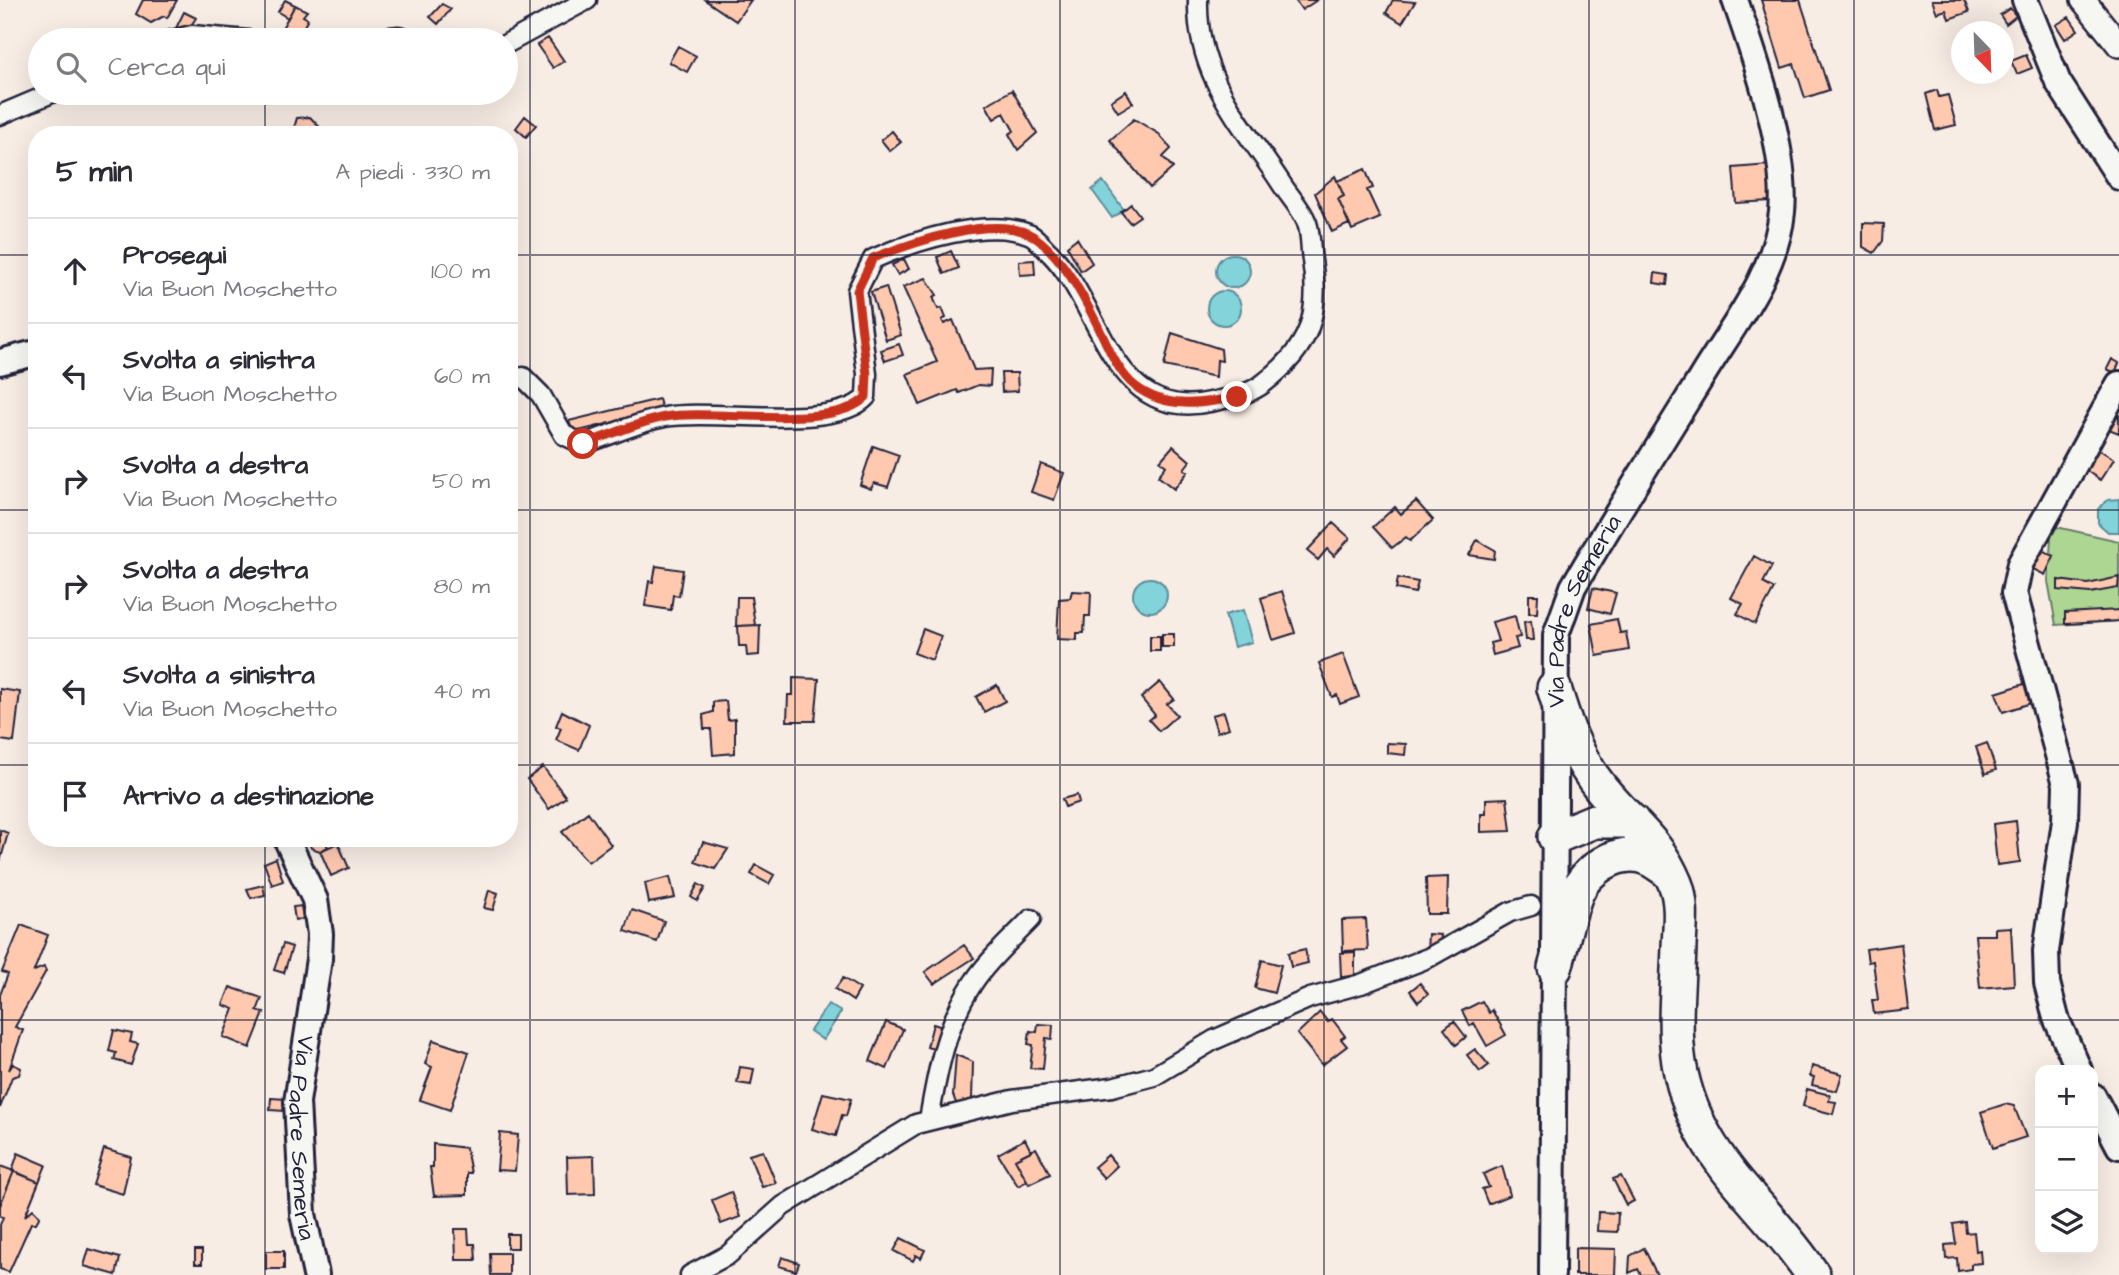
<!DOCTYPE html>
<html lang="it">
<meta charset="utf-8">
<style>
:root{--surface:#fff;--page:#f2f2f3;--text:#2b2b33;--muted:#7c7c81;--line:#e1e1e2}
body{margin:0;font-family:"Architects Daughter",sans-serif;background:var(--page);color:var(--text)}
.controls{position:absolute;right:21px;bottom:21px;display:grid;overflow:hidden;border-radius:14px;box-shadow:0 7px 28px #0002}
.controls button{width:63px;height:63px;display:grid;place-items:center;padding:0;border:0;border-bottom:2px solid var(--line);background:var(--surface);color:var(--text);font:35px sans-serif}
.compass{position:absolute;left:1951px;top:21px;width:63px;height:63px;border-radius:50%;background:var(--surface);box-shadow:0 7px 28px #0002;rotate:157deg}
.stop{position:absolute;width:21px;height:21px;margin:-16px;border:5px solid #c8321e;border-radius:50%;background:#fff}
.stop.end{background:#c8321e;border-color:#fff;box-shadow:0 2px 7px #0008}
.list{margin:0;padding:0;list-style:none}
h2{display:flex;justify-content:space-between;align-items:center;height:91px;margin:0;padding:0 28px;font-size:30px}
h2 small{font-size:23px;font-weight:400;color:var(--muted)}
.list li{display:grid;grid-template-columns:46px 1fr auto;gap:21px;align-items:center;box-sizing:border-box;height:105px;padding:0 28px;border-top:2px solid var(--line)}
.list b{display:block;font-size:26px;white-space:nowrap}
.list p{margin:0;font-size:23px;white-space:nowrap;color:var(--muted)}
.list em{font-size:23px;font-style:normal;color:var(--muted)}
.icon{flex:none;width:38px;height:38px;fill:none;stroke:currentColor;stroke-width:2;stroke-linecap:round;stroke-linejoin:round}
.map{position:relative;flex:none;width:2119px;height:1275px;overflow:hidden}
.search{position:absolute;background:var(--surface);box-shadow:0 7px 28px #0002;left:28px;top:28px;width:490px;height:77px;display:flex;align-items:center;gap:18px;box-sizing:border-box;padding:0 24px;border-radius:38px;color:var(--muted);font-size:26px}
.panel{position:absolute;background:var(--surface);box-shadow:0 7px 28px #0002;left:28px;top:126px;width:490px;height:721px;border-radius:28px}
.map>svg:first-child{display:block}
.green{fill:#add693;stroke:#687c67;stroke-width:2}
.water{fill:#82d3da;stroke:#5c8c9a;stroke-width:2}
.building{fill:#ffc9b0;stroke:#22223b;stroke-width:2}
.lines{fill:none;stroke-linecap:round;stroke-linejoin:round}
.minor-casing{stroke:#22223b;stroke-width:23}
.tertiary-casing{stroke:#22223b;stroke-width:28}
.secondary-casing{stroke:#22223b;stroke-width:30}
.motorway-casing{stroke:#22223b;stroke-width:38}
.minor{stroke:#f6f6f2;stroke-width:18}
.tertiary{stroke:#f6f6f2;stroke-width:23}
.secondary{stroke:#f6f6f2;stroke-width:24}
.motorway{stroke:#f6f6f2;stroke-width:33}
.route{stroke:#c8321e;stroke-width:9}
.grid{fill:none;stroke:#22223b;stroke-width:2;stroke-opacity:0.55}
.labels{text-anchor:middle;stroke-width:6;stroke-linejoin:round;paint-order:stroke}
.street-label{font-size:24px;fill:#22223b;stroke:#f6f6f2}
</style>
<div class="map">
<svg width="2119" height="1275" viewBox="0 0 2119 1275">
<rect width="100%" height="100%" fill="#f8ede5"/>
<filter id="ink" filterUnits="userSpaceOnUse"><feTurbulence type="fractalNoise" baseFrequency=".0143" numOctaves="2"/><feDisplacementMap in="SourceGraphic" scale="14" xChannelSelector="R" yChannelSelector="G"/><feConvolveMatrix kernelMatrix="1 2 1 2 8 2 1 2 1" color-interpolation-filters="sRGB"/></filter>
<g filter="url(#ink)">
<!-- green -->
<path class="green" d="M2052,526L2119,541V621L2056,625L2048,581Z"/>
<!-- water -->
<path class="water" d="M1103,181L1124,210L1112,218L1092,190Z
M1216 271a17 17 0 1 1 34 0a17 17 0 1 1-34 0Z
M1207 308a17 17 0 1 1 34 0a17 17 0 1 1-34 0Z
M2119,499V532H2108L2098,523V509L2108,500Z
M1133 595a17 17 0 1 1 34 0a17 17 0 1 1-34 0Z
M1243,610L1252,642L1234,647L1225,615Z
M828,1004L841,1012L823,1040L810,1031Z"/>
<!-- building -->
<path class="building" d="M143,0H177L167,18L164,16L151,23L136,14Z
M285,0L295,5L288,18L278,12Z
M705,0H751L736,21Z
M1295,0H1317L1302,10Z
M1393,0L1415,2L1402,23L1386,13Z
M1761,0H1800L1829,90L1805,98L1794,64L1782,68Z
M1932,0H1964L1969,12L1949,19L1946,10L1937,13Z
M442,4L451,9L438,24L430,17Z
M295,5L307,11L303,16L308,19L298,37L293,34L292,37L281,30Z
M2010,8L2016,16L2006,24L2000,15Z
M184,12L196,18L190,27L174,32Z
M2069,17L2078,30L2065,39L2056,25Z
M548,38L564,61L553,68L537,45Z
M678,46L696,56L687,72L669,62Z
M2026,55L2032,68L2017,74L2011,61Z
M1012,90L1037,133L1018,150L1009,134L1014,131L1004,113L994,119L986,105Z
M1937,90L1939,97L1948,95L1956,125L1935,130L1926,94Z
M1126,91L1133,103L1118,112L1111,101Z
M525,116L536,125L526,137L516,128Z
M310,117L327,135H297L294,128L297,118Z
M1134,119L1159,134L1171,149L1163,157L1173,168L1150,188L1110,140Z
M892,131L901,142L890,151L881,140Z
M1769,165L1771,201L1736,203L1733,168Z
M1365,169L1373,188L1367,190L1380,218L1352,230L1338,199L1344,196L1337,181Z
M1335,176L1344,196L1338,199L1349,224L1332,232L1315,193Z
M1131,204L1140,216L1130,223L1121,212Z
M1863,223L1884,224L1883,241L1874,253L1863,247Z
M1077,238L1092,263L1081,271L1067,246Z
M951,251L959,268L944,274L937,257Z
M904,259L909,269L898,275L892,265Z
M1034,260L1035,274L1020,275L1019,261Z
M1655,273L1668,275L1667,285L1654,283Z
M926,278L937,295L933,297L938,309L942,308L946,318L942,320L944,324L953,320L974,370L991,369L990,386L978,385L959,393L957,390L920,405L907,374L937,362L903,287Z
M886,287L901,335L886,340L871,292Z
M1172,333L1221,349L1222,361L1217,360L1216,377L1164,366Z
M899,344L903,355L885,361L881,350Z
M2112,359L2119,363L2115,373L2107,369Z
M1001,373H1017L1018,391L1002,392Z
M659,399L662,410L575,432L571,429L569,421Z
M2112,412L2119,415V433L2106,428Z
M873,446L899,455L888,487L874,483L871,489L860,485Z
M1173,446L1190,461L1184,469L1188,472L1174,489L1158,476L1166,466L1160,461Z
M2098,449L2114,459L2100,480L2084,469Z
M1041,464L1064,473L1054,500L1031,492Z
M1416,501L1433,520L1410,541L1406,537L1392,548L1373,527L1395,507L1401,514Z
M1333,523L1350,538L1334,556L1327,549L1318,560L1307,551Z
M1477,540L1495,550L1494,559L1469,555Z
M2042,550L2054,556L2045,575L2033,569Z
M1754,556L1772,566L1763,583L1774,589L1755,624L1737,614L1743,604L1731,598Z
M656,566L683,570L679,596L673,595L671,610L645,606L649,581L653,582Z
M2119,577L2118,588L2090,593L2058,590V580L2088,584Z
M1398,578L1418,582L1415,593L1396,589Z
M1593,588L1616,593L1610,614L1588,608Z
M1072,591L1091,592L1090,616H1085L1084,633H1077V640L1057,639L1059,599L1070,598Z
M1282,591L1295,633L1273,640L1261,598Z
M1529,595H1538L1537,613H1529Z
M737,597H751L755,625L736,626Z
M2119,610V621L2065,624V613Z
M1515,616L1520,637L1515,638L1518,648L1493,655L1490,643L1498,641L1492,622Z
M1617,619L1620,633L1626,632L1629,650L1597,656L1591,624Z
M1531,621L1533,640H1526L1524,622Z
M760,625L759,655L747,656L746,646H739L738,626Z
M923,629L941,636L932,660L914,653Z
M1162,634H1174V647H1162Z
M1150,636H1160V651H1150Z
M1343,654L1359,697L1340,704L1337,695L1332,697L1319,663Z
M793,678L819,679L815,721H787L788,695H793Z
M1160,682L1174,699L1167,704L1177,715L1159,731L1149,720L1155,715L1141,698Z
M2027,683L2034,702L2003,712L1996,693Z
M997,685L1005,701L984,712L976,697Z
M0,689L20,692L14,742L0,740Z
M726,701L728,720L735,719V753L713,755L711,729H704L703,715L713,712V702Z
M562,711L589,725L579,750L556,740L561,728L556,726Z
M1224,712L1229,728L1217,732L1212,715Z
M1387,743L1406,744L1405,755L1387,753Z
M1987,743L1996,770L1985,774L1976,747Z
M543,767L566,797L549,809L527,779Z
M1077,795L1079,802L1065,807L1062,799Z
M1507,798L1511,831L1481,832V814H1486V799Z
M588,812L611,845L588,862L562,832Z
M2016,821L2020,862L1997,865L1993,824Z
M0,830L8,833L0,862Z
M307,838H324L328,847L320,851L311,848Z
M703,842L728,849L715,869L695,862Z
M338,843L349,868L331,876L320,851Z
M276,858L283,881L272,885L264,863Z
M756,865L774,875L769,884L751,874Z
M670,877L675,898L649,903L645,883Z
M1448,877L1447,914H1427L1426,878Z
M698,884L705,888L697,901L691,897Z
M263,885L265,895L251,898L247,889Z
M489,890L498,893L493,910L484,908Z
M301,906L303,919L295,920L293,907Z
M632,910L664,921L657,942L625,931Z
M1366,919L1368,950L1343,951L1342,920Z
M21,925L48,935L34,971L44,967L46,971L15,1027L23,1030L9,1070L13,1064L21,1068L19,1075L12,1077L0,1108V995L8,974L2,972Z
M2011,927L2014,985L1980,988L1975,935H1995V928Z
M1428,934L1441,935L1440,945L1427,952Z
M283,944L292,947L284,973L274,970Z
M1901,944L1909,1010L1874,1014L1872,1000H1878L1873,961L1868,962L1866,949Z
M964,945L974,958L934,984L925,972Z
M1305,949L1308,963L1291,967L1288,953Z
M1355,952V976L1341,977L1340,953Z
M1262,960L1281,965L1274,993L1255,988Z
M843,978L860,989L853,1001L835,989Z
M1420,983L1428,994L1418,1002L1410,991Z
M230,987L262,998L257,1011L264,1013L250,1048L223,1037L234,1009L223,1005Z
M1482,1001L1489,1013L1492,1010L1506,1035L1487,1046L1474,1023L1470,1026L1462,1011Z
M1320,1012L1328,1022L1332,1019L1345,1036L1341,1039L1347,1046L1322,1065L1297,1034Z
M1454,1021L1466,1037L1456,1045L1444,1029Z
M886,1022L903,1029L887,1069L870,1061Z
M933,1024L946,1028L940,1051L927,1047Z
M1038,1024L1053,1025L1052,1039L1046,1038L1043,1069L1030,1068L1033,1045L1028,1044L1030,1031L1037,1032Z
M114,1030L132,1034L130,1042L138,1044L131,1065L114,1060L116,1053L109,1051Z
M433,1040L469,1052L450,1110L420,1100L432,1067L425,1064Z
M1475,1049L1489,1065L1480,1072L1467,1055Z
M956,1055L973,1062L972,1100L962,1106L956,1103L953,1095Z
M1812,1066L1842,1074L1837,1091L1812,1085L1814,1077L1810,1076Z
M740,1067L754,1069L751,1085L737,1083Z
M1807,1089L1830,1095L1829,1101L1836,1102L1833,1114L1803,1106Z
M823,1093L851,1099L846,1116L842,1115L836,1136L812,1129Z
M271,1098L286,1099L285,1111L270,1110Z
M2005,1104L2014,1106L2026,1137L1993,1148L1981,1112Z
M500,1133L518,1135L515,1171L497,1170Z
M1025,1139L1031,1151L1015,1159L1027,1181L1018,1186L998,1154Z
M433,1144L466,1148L471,1173H467V1195L434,1196L430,1167H433Z
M1036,1148L1050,1174L1029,1184L1015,1159Z
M104,1149L131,1157L123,1194L93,1185Z
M763,1151L776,1183L762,1187L749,1155Z
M18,1153L46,1165L39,1182L12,1171Z
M1108,1155L1117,1166L1104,1178L1094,1167Z
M594,1156L595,1194L568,1195L567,1157Z
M0,1166L14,1171L0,1206Z
M1502,1166L1510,1195L1488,1204L1482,1189L1489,1187L1483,1174Z
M14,1171L39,1182L25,1216L33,1209L40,1216L36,1223H31L9,1272L0,1269V1225L3,1217L0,1216V1206Z
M1621,1176L1634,1201L1626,1205L1613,1179Z
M731,1192L740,1217L721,1224L712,1200Z
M1598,1212L1618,1213L1617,1232L1597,1231Z
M1965,1222L1966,1233L1974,1232L1976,1251L1980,1250L1981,1263L1971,1264V1269L1958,1271L1957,1258L1946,1259L1945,1245L1956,1244L1953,1224Z
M455,1229H468L469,1244H475L476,1260H456Z
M507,1234H518V1248H507Z
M901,1238L925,1250L921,1258L916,1255L913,1261L894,1251Z
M1575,1248L1616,1249L1615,1275H1575Z
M1644,1248L1657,1275H1641L1638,1269L1629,1273L1630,1256Z
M89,1249L120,1258L116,1275L84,1266Z
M195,1250H202V1264H195Z
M266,1251H284V1269H266Z
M490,1253H509V1275H491Z
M782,1257L799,1263L796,1271L779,1266Z"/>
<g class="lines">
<defs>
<path id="minor" d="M172,40L192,35L248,40
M359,40L399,36L412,40
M506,44L587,0
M0,115L52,93
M509,381L523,377L541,395L564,435L583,444C609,436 638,422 665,417C713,408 834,432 866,397L867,374L857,291L873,259C914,241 988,216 1031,235C1038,239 1044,248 1050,253C1103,306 1111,423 1210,402C1228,398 1249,395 1264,383C1309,348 1321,316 1312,260C1310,248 1311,234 1307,223C1302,209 1289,196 1281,183C1242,123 1196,77 1198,0
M929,1120C937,1073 946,1024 973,983C988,960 1012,939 1031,919
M690,1275L728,1255L783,1206L916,1124L1012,1100L1112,1087L1154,1076L1214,1040L1310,998L1361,984L1428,958L1510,912L1531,906"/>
<path id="tertiary" d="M2083,0L2119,45"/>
<g id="secondary">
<path d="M2025,0L2058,82L2119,177"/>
<path d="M0,362L31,354L37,357"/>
<path id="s1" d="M286,838L315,900L320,934L319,959L297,1102L303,1214L316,1275"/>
<path d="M2079,1070L2056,1018L2047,983L2046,951L2065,821L2066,784L2014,593L2020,564L2119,384"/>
<path d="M2093,1096L2119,1146"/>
<path id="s2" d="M1552,1275L1556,635L1573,587C1614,517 1658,447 1701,378C1732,327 1776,273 1782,212C1788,152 1755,57 1735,0"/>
</g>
<path id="motorway" d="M1554,688C1565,724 1576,757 1601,788C1629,823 1657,839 1675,883C1683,902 1680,926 1679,946C1678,984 1673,1024 1679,1063C1696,1161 1762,1198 1813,1275
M1555,837L1594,821H1632
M1555,968C1562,944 1567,917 1576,894C1586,870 1615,850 1642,856C1652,859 1661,866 1670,873"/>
</defs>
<!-- minor casing -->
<use href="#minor" class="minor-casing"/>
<!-- tertiary casing -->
<use href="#tertiary" class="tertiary-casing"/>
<!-- secondary casing -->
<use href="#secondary" class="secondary-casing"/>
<!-- motorway casing -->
<use href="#motorway" class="motorway-casing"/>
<!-- minor -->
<use href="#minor" class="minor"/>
<!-- tertiary -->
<use href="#tertiary" class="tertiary"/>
<!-- secondary -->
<use href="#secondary" class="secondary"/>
<!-- motorway -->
<use href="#motorway" class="motorway"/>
</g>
</g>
<g class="lines" filter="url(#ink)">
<!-- route -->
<path class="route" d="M583,444C609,436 638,422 665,417C713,408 834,432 866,397L867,374L857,291L873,258C911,243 996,213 1033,236C1061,254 1082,294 1096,322C1106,342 1117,372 1135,386C1166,410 1202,404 1237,397"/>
</g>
<!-- grid -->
<path class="grid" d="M265,0V40M530,0V1275M795,0V1275M1060,0V1275M1324,0V1275M1589,0V1275M1854,0V1275M265,93V135M0,255H37M509,255H2119M0,510H37M509,510H2119M0,765H37M509,765H2119M265,838V1275M0,1020H2119"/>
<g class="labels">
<!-- street labels -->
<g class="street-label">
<text dy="8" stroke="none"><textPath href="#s2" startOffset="670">Via Padre Semeria</textPath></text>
<text dy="8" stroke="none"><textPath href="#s1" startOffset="308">Via Padre Semeria</textPath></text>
</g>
</g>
</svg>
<div class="controls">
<button>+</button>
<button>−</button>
<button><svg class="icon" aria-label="layers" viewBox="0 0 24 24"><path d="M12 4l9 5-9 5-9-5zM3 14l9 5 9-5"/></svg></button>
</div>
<svg class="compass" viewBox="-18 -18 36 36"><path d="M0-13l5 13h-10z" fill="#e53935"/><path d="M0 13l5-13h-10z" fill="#7c7c81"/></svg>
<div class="stop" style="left:583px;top:444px"></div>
<div class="stop end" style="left:1237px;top:397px"></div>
<div class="search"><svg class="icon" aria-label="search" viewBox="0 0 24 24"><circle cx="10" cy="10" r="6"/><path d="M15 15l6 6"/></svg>Cerca qui</div>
<section class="panel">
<h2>5 min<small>A piedi · 330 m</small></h2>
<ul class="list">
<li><svg class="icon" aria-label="ahead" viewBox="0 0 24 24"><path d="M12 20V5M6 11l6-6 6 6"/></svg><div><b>Prosegui</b><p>Via Buon Moschetto</p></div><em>100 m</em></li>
<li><svg class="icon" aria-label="left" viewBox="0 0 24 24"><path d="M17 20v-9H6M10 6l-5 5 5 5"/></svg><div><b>Svolta a sinistra</b><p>Via Buon Moschetto</p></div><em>60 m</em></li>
<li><svg class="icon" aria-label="right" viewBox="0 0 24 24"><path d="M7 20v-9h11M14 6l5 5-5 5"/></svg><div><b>Svolta a destra</b><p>Via Buon Moschetto</p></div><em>50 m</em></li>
<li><svg class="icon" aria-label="right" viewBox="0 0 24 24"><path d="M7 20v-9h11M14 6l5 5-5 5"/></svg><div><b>Svolta a destra</b><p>Via Buon Moschetto</p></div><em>80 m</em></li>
<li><svg class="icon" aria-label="left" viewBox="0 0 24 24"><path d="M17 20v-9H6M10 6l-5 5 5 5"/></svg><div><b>Svolta a sinistra</b><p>Via Buon Moschetto</p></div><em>40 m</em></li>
<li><svg class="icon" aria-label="arrive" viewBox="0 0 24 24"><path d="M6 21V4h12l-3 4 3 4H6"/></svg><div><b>Arrivo a destinazione</b></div></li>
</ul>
</section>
</div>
